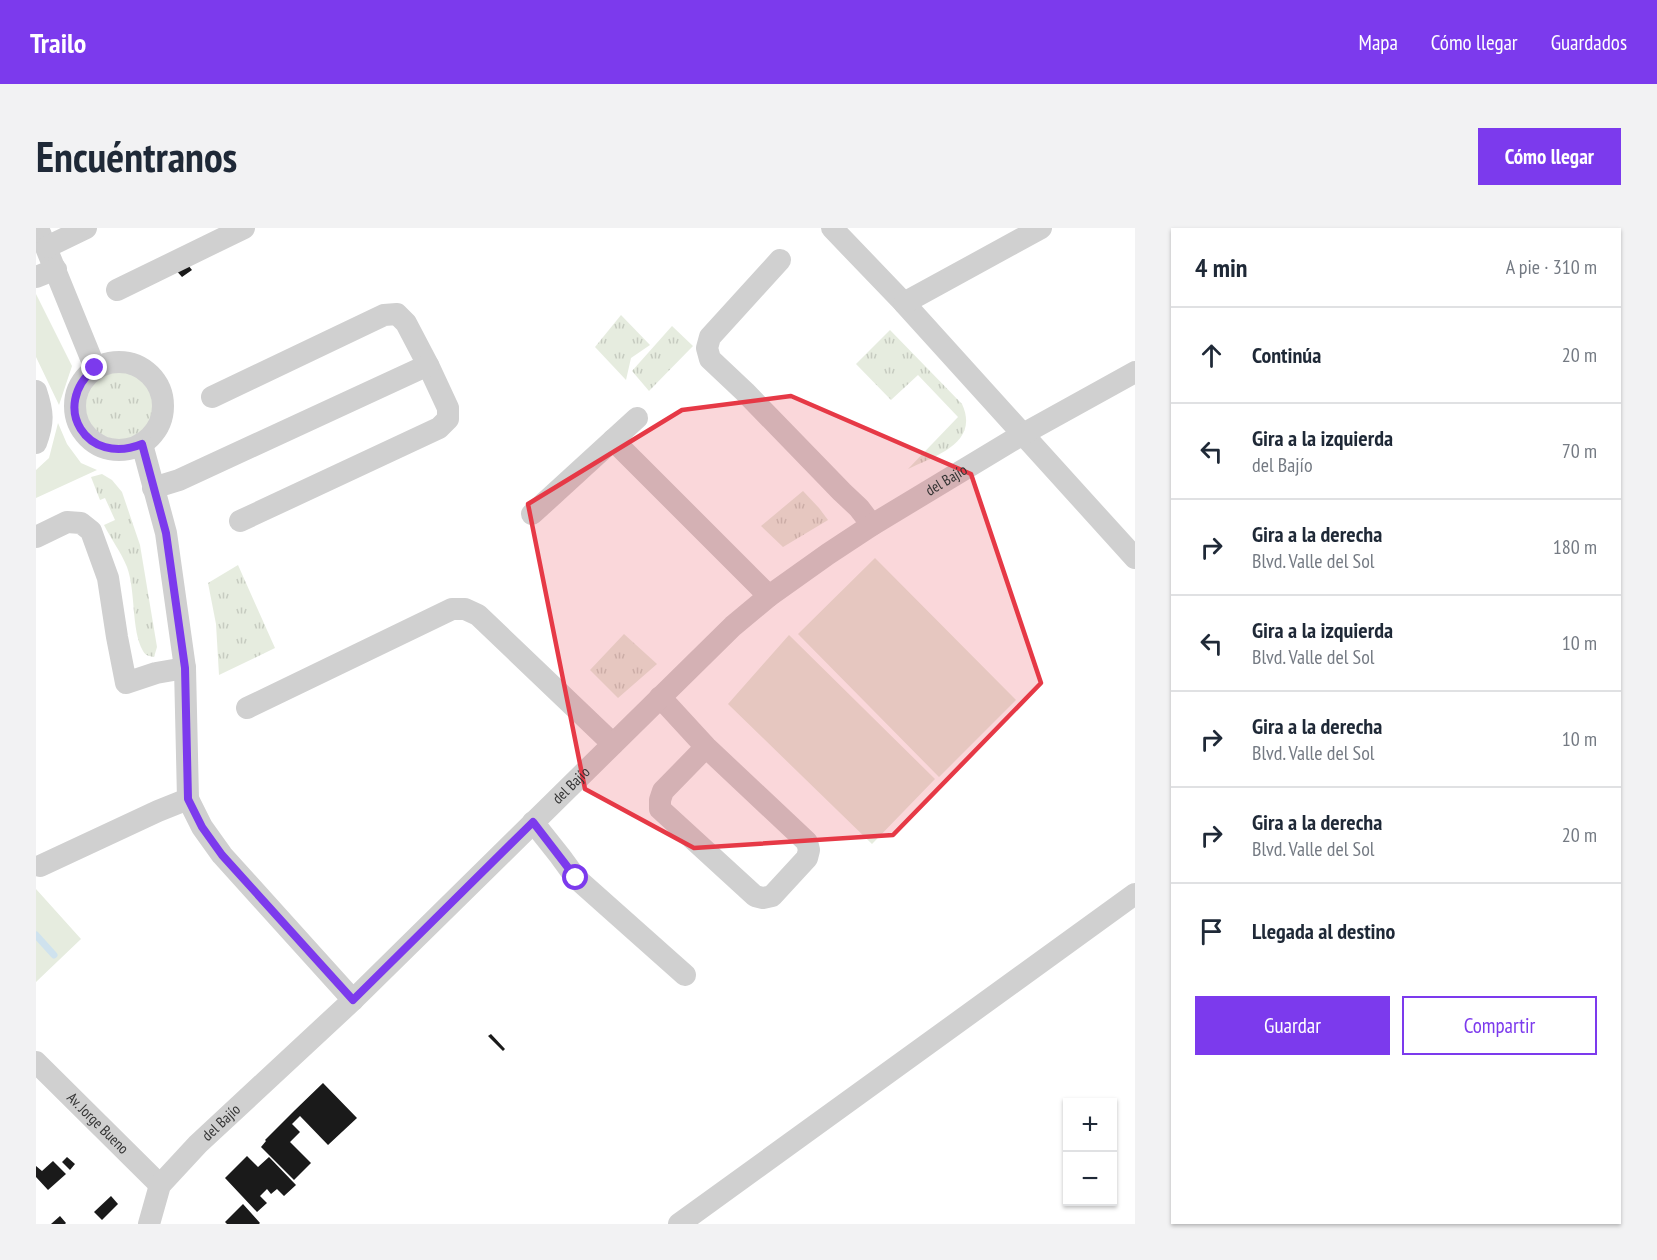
<!DOCTYPE html>
<html lang="es">
<meta charset="utf-8">
<style>
:root{--surface:#fff;--page:#f2f2f3;--text:#1f2937;--muted:#747a83;--line:#e0e1e3;--accent:#7c3aed}
body{margin:0;font-family:"PT Sans Narrow",sans-serif;background:var(--page);color:var(--text)}
.controls{position:absolute;right:18px;bottom:18px;display:grid;overflow:hidden;border-radius:0px;box-shadow:0 2px 4px #0004}
.controls button{width:54px;height:54px;display:grid;place-items:center;padding:0;border:0;border-bottom:2px solid var(--line);background:var(--surface);color:var(--text);font:30px sans-serif}
.stop{position:absolute;width:18px;height:18px;margin:-14px;border:4px solid #7c3aed;border-radius:50%;background:#fff}
.stop.end{background:#7c3aed;border-color:#fff;box-shadow:0 2px 6px #0008}
.list{margin:0;padding:0;list-style:none}
h2{display:flex;justify-content:space-between;align-items:center;height:78px;margin:0;padding:0 24px;font-size:26px}
h2 small{font-size:20px;font-weight:400;color:var(--muted)}
.list li{display:grid;grid-template-columns:39px 1fr auto;gap:18px;align-items:center;box-sizing:border-box;height:96px;padding:0 24px;border-top:2px solid var(--line)}
.list b{display:block;font-size:22px;white-space:nowrap}
.list p{margin:0;font-size:20px;white-space:nowrap;color:var(--muted)}
.list em{font-size:20px;font-style:normal;color:var(--muted)}
.actions{display:flex;gap:12px;padding:18px 24px}
.actions a{flex:1;padding:14px 0;border:2px solid var(--accent);border-radius:0px;text-align:center;font-size:21px;color:var(--accent)}
.actions .main{background:var(--accent);color:#fff}
.icon{flex:none;width:33px;height:33px;fill:none;stroke:currentColor;stroke-width:2;stroke-linecap:round;stroke-linejoin:round}
.map{position:relative;flex:none;width:1099px;height:996px;overflow:hidden;border-radius:0px}
header{display:flex;align-items:center;gap:36px;box-sizing:border-box;height:84px;padding:0 30px;background:var(--accent);color:#fff}
header strong{font-size:28px}
nav{display:flex;gap:33px;margin-inline-start:auto;font-size:21px}
.intro{display:flex;align-items:center;justify-content:space-between;box-sizing:border-box;height:144px;padding:0 36px}
h1{margin:0;font-size:42px}
.button{padding:15px 27px;border-radius:0px;background:var(--accent);color:#fff;font-size:21px;font-weight:700}
main{display:flex;gap:36px;padding:0 36px}
aside{flex:1;background:var(--surface);border-radius:0px;box-shadow:0 2px 4px #0004}
.map>svg:first-child{display:block}
.grass{fill:#e6ecdf}
.park{fill:url(#park-tufts)}
.lines{fill:none;stroke-linecap:round;stroke-linejoin:round}
.stream{stroke:#cfe2ee;stroke-width:7}
.building{fill:#1a1a1a}
.minor{stroke:#d0d0d0;stroke-width:22}
.route{stroke:#7c3aed;stroke-width:8}
.marked{fill:#e63946;fill-opacity:0.2;stroke:#e63946;stroke-width:4.5;stroke-linejoin:round}
.labels{text-anchor:middle;stroke-width:6;stroke-linejoin:round;paint-order:stroke}
.street-label{font-size:15px;fill:#333;stroke:#fff}
</style>
<header>
<strong>Trailo</strong>
<nav><a>Mapa</a><a>Cómo llegar</a><a>Guardados</a></nav>
</header>
<div class="intro"><h1>Encuéntranos</h1><a class="button">Cómo llegar</a></div>
<main>
<div class="map">
<svg width="1099" height="996" viewBox="0 0 1099 996">
<defs>
<pattern id="park-tufts" width="24" height="20" patternUnits="userSpaceOnUse" patternTransform="scale(1.5)"><rect width="24" height="20" fill="#e6ecdf"/><path d="M3 7l-1-3M5 7V3M7 7l1-3M15 17l-1-3M17 17v-4M19 17l1-3" fill="none" stroke="#c6cbc0"/></pattern>
</defs>
<rect width="100%" height="100%" fill="#fff"/>
<!-- grass -->
<path class="grass" d="M0,66L36,138L23,177L0,129Z
M22,195L31,216L45,235L61,242L0,270V242L13,230Z
M839,330L980,472L903,549L762,406Z
M753,407L899,551L836,616L692,476Z
M0,661L45,711L0,754Z"/>
<!-- park -->
<path class="park" d="M585,87L614,117L595,130L590,152L559,119Z
M636,98L657,118L613,163L596,143Z
M854,102L926,176C944,215 899,228 872,241L922,189L882,147L855,172L820,136Z
M49 177a35 35 0 1 1 70 0a35 35 0 1 1-70 0Z
M66,246L76,252L86,264L104,317L121,419L118,429C113,428 110,428 107,423C95,402 100,363 91,339C85,324 75,311 68,297L79,292L69,270L64,272L55,249Z
M767,263L783,280L792,292L747,319L725,298Z
M202,337L239,420L183,447L180,396L172,355Z
M588,406L621,436L582,470L554,442Z"/>
<g class="lines">
<!-- stream -->
<path class="stream" d="M0,707L18,727"/>
</g>
<!-- building -->
<path class="building" d="M148,32L156,42L146,49L138,40Z
M455,806L469,821L467,823L452,808Z
M287,855L321,890L292,917L264,888L256,896L264,904L254,914L275,935L258,952L225,919L230,913L229,912L259,882Z
M211,928L222,939L233,929L260,957L248,968L241,961L235,966L231,961L224,968L231,975L221,984L189,950Z
M31,929L39,936L34,942L26,934Z
M17,933L30,946L12,962L0,949V938L6,943Z
M75,968L82,976L66,992L58,984Z
M207,976L224,995L223,996H191L189,994Z
M24,988L30,995L29,996H15Z"/>
<g class="lines">
<!-- minor -->
<g class="minor">
<path d="M2,0L59,140"/>
<path d="M796,0L868,75L1099,330"/>
<path d="M11,19L50,0"/>
<path d="M744,32L674,109L671,120L674,131L709,164L806,264L823,280L836,297"/>
<path d="M0,49L20,41"/>
<path d="M81,62L208,0"/>
<path d="M868,75L1005,0"/>
<circle cx="83" cy="178" r="44"/>
<path d="M0,163C7,184 8,194 0,215"/>
<path d="M176,169L348,87L361,86L370,95L392,137L412,180V191L403,200L204,293"/>
<path d="M577,212L733,368"/>
<path d="M106,216L130,305L149,440L152,571L166,599L186,627L317,772"/>
<path d="M117,260L143,252L392,137"/>
<path d="M496,286L601,190"/>
<path d="M0,309L31,294L45,295L55,303L72,350L81,409L90,455L120,445L149,440"/>
<path d="M624,469L670,519L771,614L773,622L771,630L736,668L727,670L719,668L624,581V572L627,563L670,519"/>
<path d="M211,480L416,381H429L442,387L577,516"/>
<path d="M497,594L524,628L540,650L649,747"/>
<path d="M4,638L122,583L152,571"/>
<path id="s1" d="M0,834L124,957"/>
<path id="s2" d="M113,996L124,957L162,916L317,772L697,398L733,368L792,326L836,297L987,206L1099,144"/>
<path d="M643,996L1099,666"/>
</g>
</g>
<g class="lines">
<!-- route -->
<path class="route" d="M59,140C13,178 51,239 106,216L130,305L149,440L152,571L166,599L186,627L317,772L497,594L540,650"/>
</g>
<!-- marked area -->
<path class="marked" d="M755,168L935,246L1005,455L857,607L658,620L549,561L492,276L646,182Z"/>
<g class="labels">
<!-- street labels -->
<g class="street-label">
<text dy="5" stroke="none"><textPath href="#s2" startOffset="1100">del Bajío</textPath></text>
<text dy="5" stroke="none"><textPath href="#s2" startOffset="614">del Bajío</textPath></text>
<text dy="5" stroke="none"><textPath href="#s1" startOffset="87">Av. Jorge Bueno</textPath></text>
<text dy="5" stroke="none"><textPath href="#s2" startOffset="128">del Bajío</textPath></text>
</g>
</g>
</svg>
<div class="controls">
<button>+</button>
<button>−</button>
</div>
<div class="stop" style="left:540px;top:650px"></div>
<div class="stop end" style="left:59px;top:140px"></div>
</div>
<aside>
<h2>4 min<small>A pie · 310 m</small></h2>
<ul class="list">
<li><svg class="icon" aria-label="ahead" viewBox="0 0 24 24"><path d="M12 20V5M6 11l6-6 6 6"/></svg><div><b>Continúa</b></div><em>20 m</em></li>
<li><svg class="icon" aria-label="left" viewBox="0 0 24 24"><path d="M17 20v-9H6M10 6l-5 5 5 5"/></svg><div><b>Gira a la izquierda</b><p>del Bajío</p></div><em>70 m</em></li>
<li><svg class="icon" aria-label="right" viewBox="0 0 24 24"><path d="M7 20v-9h11M14 6l5 5-5 5"/></svg><div><b>Gira a la derecha</b><p>Blvd. Valle del Sol</p></div><em>180 m</em></li>
<li><svg class="icon" aria-label="left" viewBox="0 0 24 24"><path d="M17 20v-9H6M10 6l-5 5 5 5"/></svg><div><b>Gira a la izquierda</b><p>Blvd. Valle del Sol</p></div><em>10 m</em></li>
<li><svg class="icon" aria-label="right" viewBox="0 0 24 24"><path d="M7 20v-9h11M14 6l5 5-5 5"/></svg><div><b>Gira a la derecha</b><p>Blvd. Valle del Sol</p></div><em>10 m</em></li>
<li><svg class="icon" aria-label="right" viewBox="0 0 24 24"><path d="M7 20v-9h11M14 6l5 5-5 5"/></svg><div><b>Gira a la derecha</b><p>Blvd. Valle del Sol</p></div><em>20 m</em></li>
<li><svg class="icon" aria-label="arrive" viewBox="0 0 24 24"><path d="M6 21V4h12l-3 4 3 4H6"/></svg><div><b>Llegada al destino</b></div></li>
</ul>
<div class="actions"><a class="main">Guardar</a><a>Compartir</a></div>
</aside>
</main>
